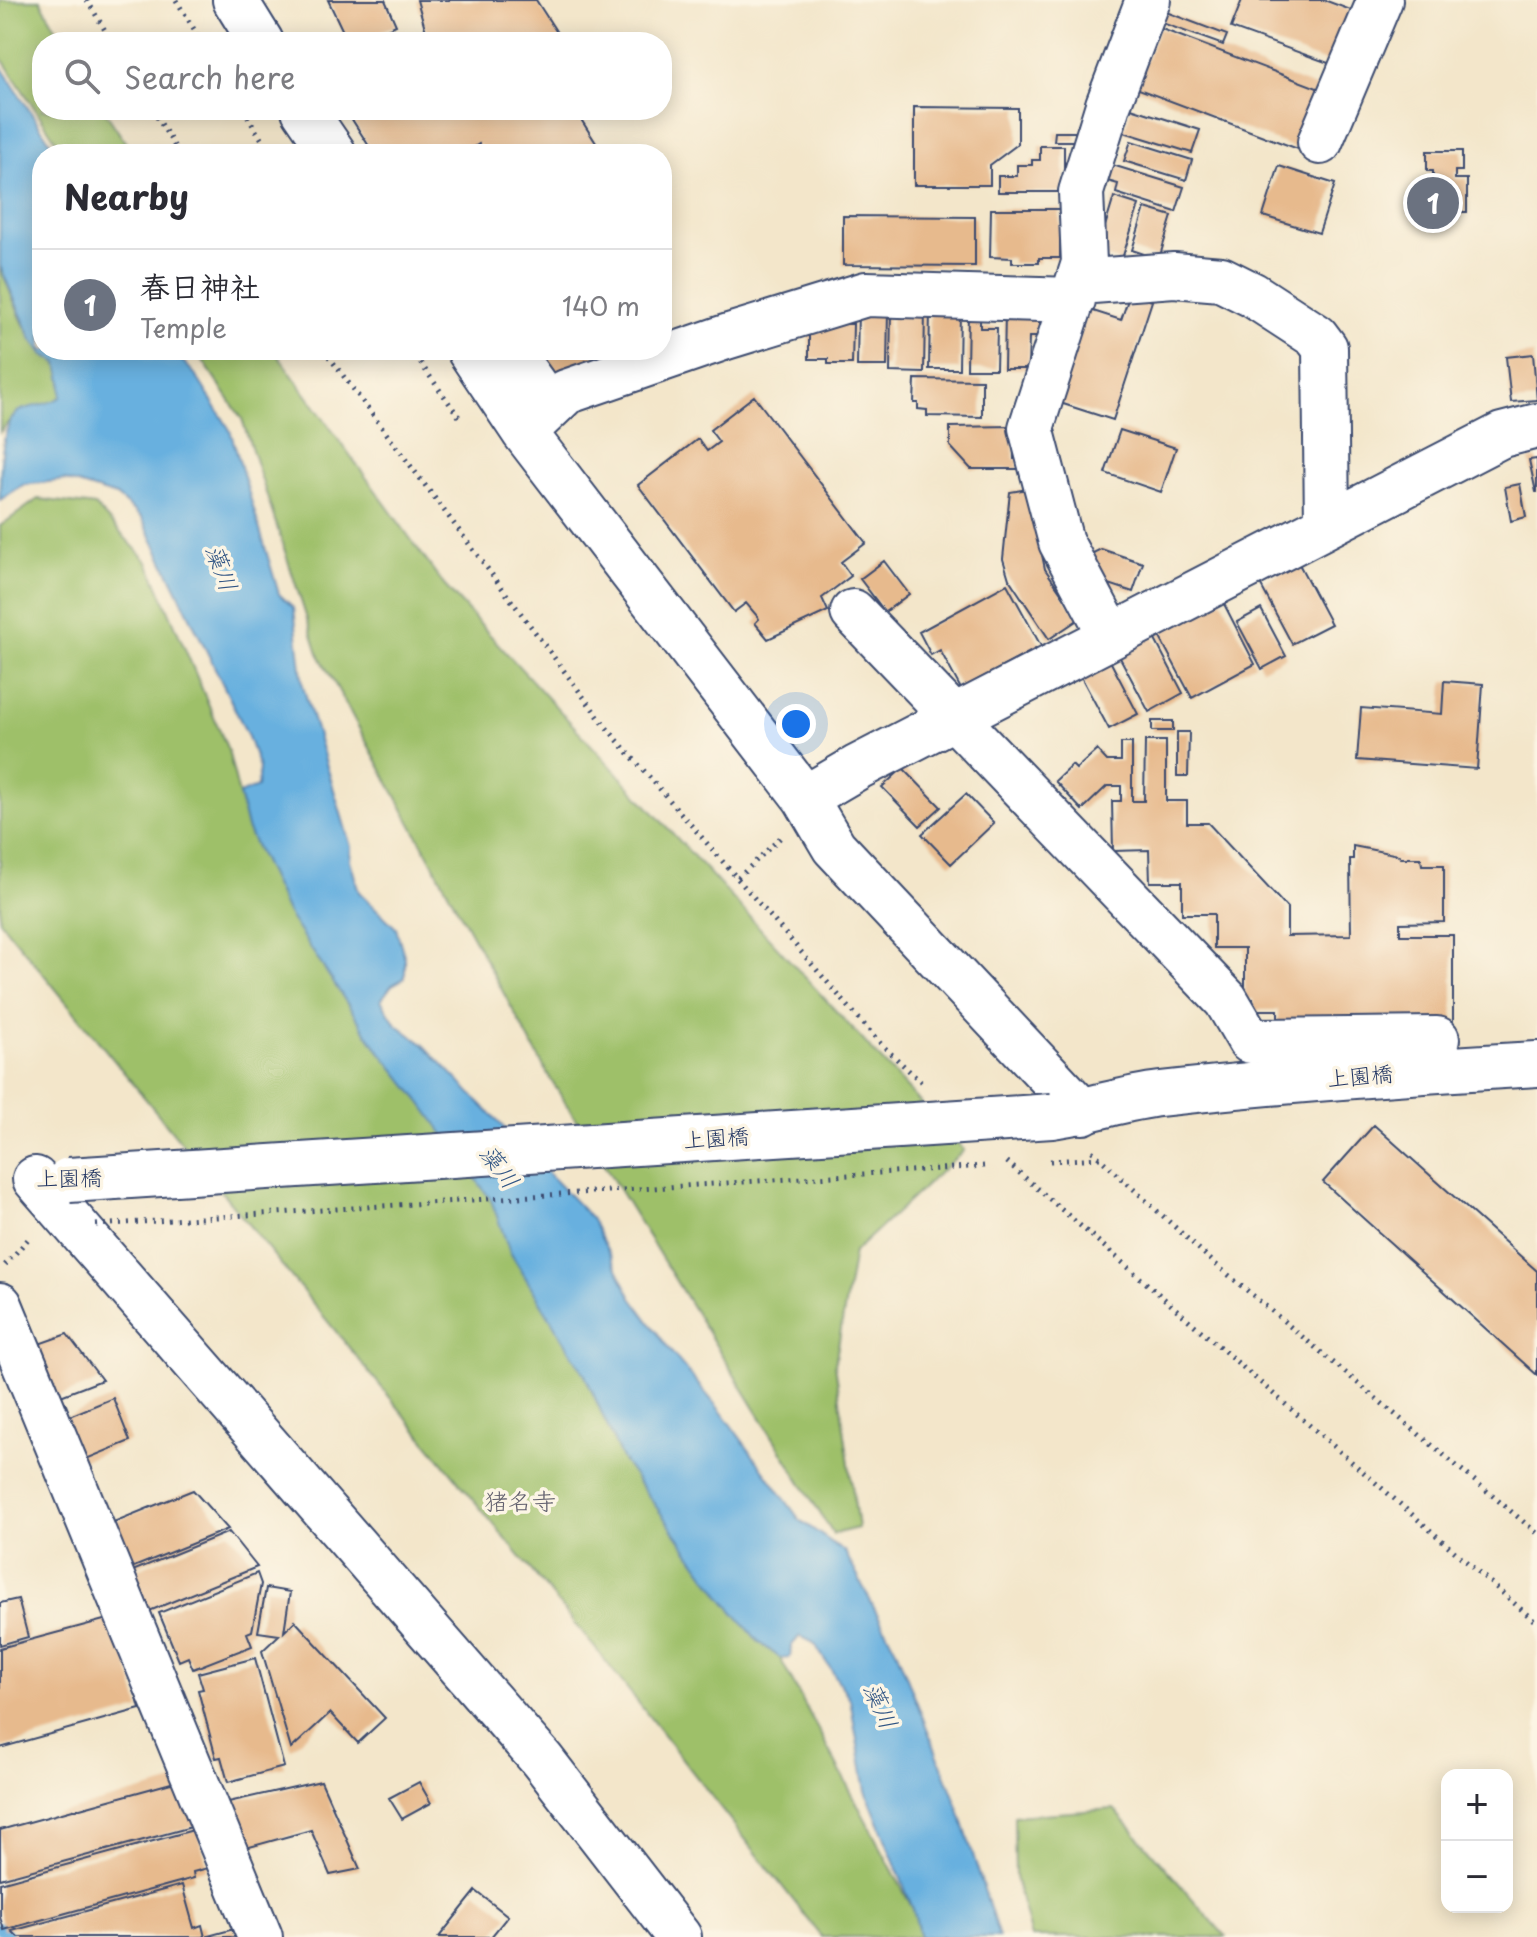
<!DOCTYPE html>
<meta charset="utf-8">
<style>
:root{--surface:#fff;--page:#f2f2f3;--text:#2b2b33;--muted:#7c7c81;--line:#e1e1e2;--accent:#b5179e}
body{margin:0;font-family:"Playpen Sans","Klee One",sans-serif;background:var(--page);color:var(--text)}
.controls{position:absolute;right:24px;bottom:24px;display:grid;overflow:hidden;border-radius:16px;box-shadow:0 4px 20px #0003}
.controls button{width:72px;height:72px;display:grid;place-items:center;padding:0;border:0;border-bottom:2px solid var(--line);background:var(--surface);color:var(--text);font:40px sans-serif}
.you{position:absolute;left:796px;top:724px;width:28px;height:28px;margin:-20px;border:6px solid #fff;border-radius:50%;background:#1a73e8;box-shadow:0 0 0 12px #1a73e833}
.badge{display:grid;place-items:center;width:52px;height:52px;border-radius:50%;background:var(--accent);color:#fff;font-size:26px;font-weight:700}
.pin{position:absolute;translate:-50% -50%;border:4px solid #fff;box-shadow:0 2px 8px #0006}
.list{margin:0;padding:0;list-style:none}
h2{display:flex;justify-content:space-between;align-items:center;height:104px;margin:0;padding:0 32px;font-size:34px}
h2 small{font-size:26px;font-weight:400;color:var(--muted)}
.list li{display:grid;grid-template-columns:52px 1fr auto;gap:24px;align-items:center;box-sizing:border-box;height:112px;padding:0 32px;border-top:2px solid var(--line)}
.list b{display:block;font-size:30px;white-space:nowrap}
.list p{margin:0;font-size:26px;white-space:nowrap;color:var(--muted)}
.list em{font-size:26px;font-style:normal;color:var(--muted)}
.icon{flex:none;width:44px;height:44px;fill:none;stroke:currentColor;stroke-width:2;stroke-linecap:round;stroke-linejoin:round}
.map{position:relative;flex:none;width:1537px;height:1937px;overflow:hidden}
.search{position:absolute;background:var(--surface);box-shadow:0 4px 20px #0003;left:32px;top:32px;width:640px;height:88px;display:flex;align-items:center;gap:20px;box-sizing:border-box;padding:0 28px;border-radius:32px;color:var(--muted);font-size:30px}
.panel{position:absolute;background:var(--surface);box-shadow:0 4px 20px #0003;left:32px;top:144px;width:640px;height:216px;border-radius:32px}
.map>svg:first-child{display:block}
.green{fill:#9ec069;stroke:#5c7864;stroke-width:2}
.water{fill:#67b0df;stroke:#41709e;stroke-width:2}
.lines{fill:none;stroke-linecap:round;stroke-linejoin:round}
.stream{stroke:#67b0df;stroke-width:12}
.building{fill:#e7ba8d}
.street-casing{stroke:#3b4a6e;stroke-width:48}
.secondary-casing{stroke:#3b4a6e;stroke-width:48}
.path{stroke:#3b4a6e;stroke-width:5;stroke-dasharray:2 6;stroke-linecap:butt}
.street{stroke:#fff;stroke-width:44}
.secondary{stroke:#fff;stroke-width:44}
.secondary-bridge-casing{stroke:#3b4a6e;stroke-width:48;stroke-linecap:butt}
.path-bridge{stroke:#3b4a6e;stroke-width:5;stroke-dasharray:2 6;stroke-linecap:butt}
.secondary-bridge{stroke:#fff;stroke-width:44}
.labels{text-anchor:middle;stroke-width:7;stroke-linejoin:round;paint-order:stroke}
.street-label{font-size:22px;fill:#1b2f5e;stroke:#fcf5e5}
.water-label{font-size:24px;font-style:italic;fill:#325685;stroke:#fcf5e5}
.neighbourhood-label{font-size:24px;fill:#62606e;stroke:#fcf5e5}
</style>
<div class="map">
<svg width="1537" height="1937" viewBox="0 0 1537 1937">
<rect width="100%" height="100%" fill="#fcf5e5"/>
<filter id="ink" filterUnits="userSpaceOnUse"><feTurbulence type="fractalNoise" baseFrequency=".0125" numOctaves="2"/><feDisplacementMap in="SourceGraphic" scale="16" xChannelSelector="R" yChannelSelector="G"/><feConvolveMatrix kernelMatrix="1 2 1 2 8 2 1 2 1" color-interpolation-filters="sRGB"/></filter>
<filter id="wash" filterUnits="userSpaceOnUse"><feTurbulence type="fractalNoise" baseFrequency=".006" numOctaves="4" result="noise"/><feDisplacementMap in="SourceGraphic" scale="32" xChannelSelector="R" yChannelSelector="G"/><feGaussianBlur stdDeviation="1.8" result="paint"/><feColorMatrix in="noise" values="0 0 0 0 0 0 0 0 0 0 0 0 0 0 0 0 0 1.4 0 .05"/><feComposite in="paint" operator="in"/></filter>
<g filter="url(#wash)">
<rect width="100%" height="100%" fill="#f3e6ca"/>
<!-- green -->
<path class="green" d="M0,0H40L64,42H42V110H104L133,154H65L0,56Z
M0,266C14,300 25,344 58,363L62,381L61,397L47,405L17,412L0,432Z
M196,350H274L444,585L964,1150L854,1252L835,1364L858,1528L833,1534L550,1078L318,653L242,419Z
M38,499L95,506L148,562L228,750L247,828L288,914L374,1044L420,1101L492,1200L510,1251L585,1375L622,1459L722,1598L758,1641L780,1658L913,1909L920,1937H822L604,1659L0,921V526Z
M1114,1809L1226,1937H1031L1015,1877L1014,1816Z"/>
<!-- water -->
<path class="water" d="M0,65L58,154H42V350H172L195,374L230,430L279,594L294,608L303,686L351,847L350,860L359,892L396,928L405,959V978L392,985L381,1000L396,1024L424,1045L591,1218L632,1298L672,1353L720,1410L800,1520L845,1552L897,1652L958,1807L999,1937H920L913,1909L866,1791L850,1699L814,1643L800,1636L791,1646L790,1657L780,1658L758,1641L722,1598L622,1459L585,1375L510,1252L491,1200L420,1101L374,1044L288,914L247,828L239,794L257,787L259,768L247,734L142,518L116,496L65,480L23,485L0,500C0,475 0,423 19,411C33,405 46,406 61,397L62,381L58,363L44,355L32,340L0,266Z"/>
<g class="lines">
<!-- stream -->
<path class="stream" d="M0,1928L8,1937"/>
</g>
<g id="blocks">
<!-- building -->
<path class="building" d="M328,0H385L396,25L359,42H348Z
M417,0H536L563,42H429Z
M1242,0H1324L1351,10L1331,64L1231,28Z
M1166,12L1227,35L1223,45L1162,23Z
M1159,28L1320,89L1298,149L1136,88Z
M914,107L1018,108V144L990,165V185H914Z
M1131,108L1200,130L1192,153L1124,132Z
M346,110H575L596,143L579,154H485L479,144L464,154H374Z
M1055,132H1076V141H1054Z
M1131,141L1192,160L1186,180L1124,161Z
M1040,146H1064V192H998V176H1017V165H1032V160H1040Z
M1427,151H1462V171H1455V179H1467V212H1456V216H1433V212H1424V179H1433V171H1427Z
M1109,164L1184,187L1176,212L1116,193L1118,184L1104,180Z
M1279,166L1335,184L1319,233L1263,216Z
M1114,197L1139,205L1121,262L1101,256L1100,243Z
M1145,208L1172,216L1159,259L1132,250Z
M991,209H1060V258H1039V263H1012V258L990,257Z
M843,216L975,217V266L843,265Z
M1130,294L1152,301L1113,420L1057,402L1087,309L1121,320Z
M858,309L888,310L887,366H857Z
M891,309H925L924,373L890,372Z
M930,309H960L959,369H929Z
M1005,312L1040,313V337H1029L1028,369H1004Z
M968,313H980V328H997L996,369H967Z
M820,324H853L852,364H828V359H809V332H820Z
M558,350H590L596,360L554,382L541,359Z
M1533,354L1537,400L1511,402L1506,357Z
M915,379L982,380V417L927,416V410L918,409V403H914Z
M754,396L866,543L841,562L851,576L822,598L828,611L768,639L755,623L759,619L758,617L746,603L734,612L638,485L698,439L707,451L719,442L710,430Z
M1013,426L1014,459H1018V469H971L950,446V427Z
M1120,430L1176,448L1161,492L1105,473Z
M1537,459V492H1536L1529,460Z
M1520,484L1526,517L1511,521L1505,487Z
M1028,489L1045,569L1079,619L1049,639L1009,579L1003,559L1010,492Z
M1101,549L1143,563L1133,592L1103,582L1089,555Z
M884,561L909,594L885,612L860,579Z
M1299,564L1331,624L1292,644L1260,584Z
M1007,584L1041,646L961,689L940,650L931,655L919,632Z
M1222,600L1255,664L1192,698L1158,634Z
M1261,609L1286,656L1262,669L1237,622Z
M1153,636L1183,693L1149,712L1118,654Z
M1108,657L1138,714L1109,729L1079,673Z
M1444,681L1483,684L1477,769L1357,760L1361,708L1442,714Z
M1152,721H1173V731H1152Z
M1177,732H1189L1188,776H1177Z
M1145,741H1166V801H1187V823H1208L1287,908V936L1351,935L1350,859H1353V846L1399,855L1400,858H1421L1422,865H1444V922L1400,923V935H1453V1021L1278,1022V1010H1254L1253,999H1245V948H1214V914H1182V882H1150L1149,850L1113,851L1112,801H1121V786H1107L1082,810L1055,781L1072,765L1076,769L1097,750L1107,761H1121V743H1132V801H1144Z
M903,768L941,807L920,826L882,787Z
M966,794L994,823L951,864L922,834Z
M1374,1125L1537,1271V1375L1323,1182Z
M67,1334L102,1380L53,1399L33,1346Z
M113,1398L130,1441L79,1462L62,1419Z
M193,1490L228,1529L124,1571L106,1525Z
M229,1532L257,1567L142,1614L125,1574Z
M257,1573L261,1584L252,1631L247,1633L252,1646L193,1669L188,1657L179,1661L159,1613Z
M266,1588L290,1592L284,1632L295,1621L385,1718L358,1743L330,1713L291,1749L262,1651L279,1635L258,1632Z
M18,1599L28,1637L0,1645V1603Z
M115,1617L140,1709L0,1748V1648Z
M255,1658L284,1767L228,1782L221,1757L216,1758L198,1690L203,1689L198,1673Z
M182,1780L195,1826L0,1879V1830Z
M321,1781L360,1869L330,1875L311,1830L242,1849L224,1803Z
M419,1782L431,1803L402,1819L389,1798Z
M197,1829L208,1868L193,1872L194,1878L4,1930L0,1917V1883Z
M182,1885L194,1928L202,1925L205,1937H18L12,1931Z
M476,1891L508,1916L491,1937H439Z
M234,1929L236,1937H208V1936Z"/>
</g>
</g>
<g filter="url(#ink)">
<use href="#blocks" fill-opacity="0" stroke="#3b4a6e" stroke-width="2"/>
<g class="lines">
<defs>
<path id="street" d="M235,0L261,42
M304,110L334,154
M1320,142L1380,0
M1079,282L1174,275L1221,279L1253,295L1316,336L1325,348L1327,525
M469,350L524,432L805,798L834,847L1083,1112
M509,350L549,406
M524,432L566,392L726,337L866,294L1073,300
M853,612L1226,1000L1250,1041L1437,1039
M1111,636L1061,542L1031,428L1084,263L1081,192L1108,105L1148,0
M805,798L858,767L1502,435L1537,426
M0,1305L260,1937"/>
<path id="secondary" d="M1052,1116C1089,1111 1124,1098 1160,1094C1285,1080 1411,1071 1537,1064
M35,1179L542,1760L679,1937"/>
</defs>
<!-- street casing -->
<use href="#street" class="street-casing"/>
<!-- secondary casing -->
<use href="#secondary" class="secondary-casing"/>
<!-- path -->
<path class="path" d="M87,0L112,42
M176,0L202,42
M153,110L179,154
M243,110L271,154
M324,350L606,727L881,1044L923,1084
M411,350L462,421
M738,878L780,838
M1092,1151L1213,1262L1537,1533
M1007,1162L1537,1623
M5,1265L30,1237"/>
<!-- street -->
<use href="#street" class="street"/>
<!-- secondary -->
<use href="#secondary" class="secondary"/>
<defs>
<path id="secondary-bridge" d="M69,1180L1052,1116"/>
</defs>
<!-- secondary-bridge casing -->
<use href="#secondary-bridge" class="secondary-bridge-casing"/>
<!-- path-bridge -->
<path class="path-bridge" d="M1050,1161L1100,1158
M96,1225L984,1166"/>
<!-- secondary-bridge -->
<use href="#secondary-bridge" class="secondary-bridge"/>
</g>
</g>
<g class="labels">
<!-- street labels -->
<g class="street-label">
<text transform="translate(1360 1076) rotate(-5)" y="8">上園橋</text>
<text transform="translate(716 1138) rotate(-4)" y="8">上園橋</text>
<text transform="translate(69 1178) rotate(-1)" y="8">上園橋</text>
</g>
<!-- water labels -->
<g class="water-label">
<text transform="translate(221 568) rotate(70)" y="8">藻川</text>
<text transform="translate(499 1167) rotate(53)" y="8">藻川</text>
<text transform="translate(880 1706) rotate(66)" y="8">藻川</text>
</g>
<!-- neighbourhood labels -->
<g class="neighbourhood-label">
<text x="520" y="1510">猪名寺</text>
</g>
</g>
</svg>
<div class="controls">
<button>+</button>
<button>−</button>
</div>
<div class="you"></div>
<div class="pin badge" style="left:1433px;top:203px;background:#6b7280">1</div>
<div class="search"><svg class="icon" aria-label="search" viewBox="0 0 24 24"><circle cx="10" cy="10" r="6"/><path d="M15 15l6 6"/></svg>Search here</div>
<section class="panel">
<h2>Nearby<small></small></h2>
<ul class="list">
<li><span class="badge" style="background:#6b7280">1</span><div><b>春日神社</b><p>Temple</p></div><em>140 m</em></li>
</ul>
</section>
</div>
